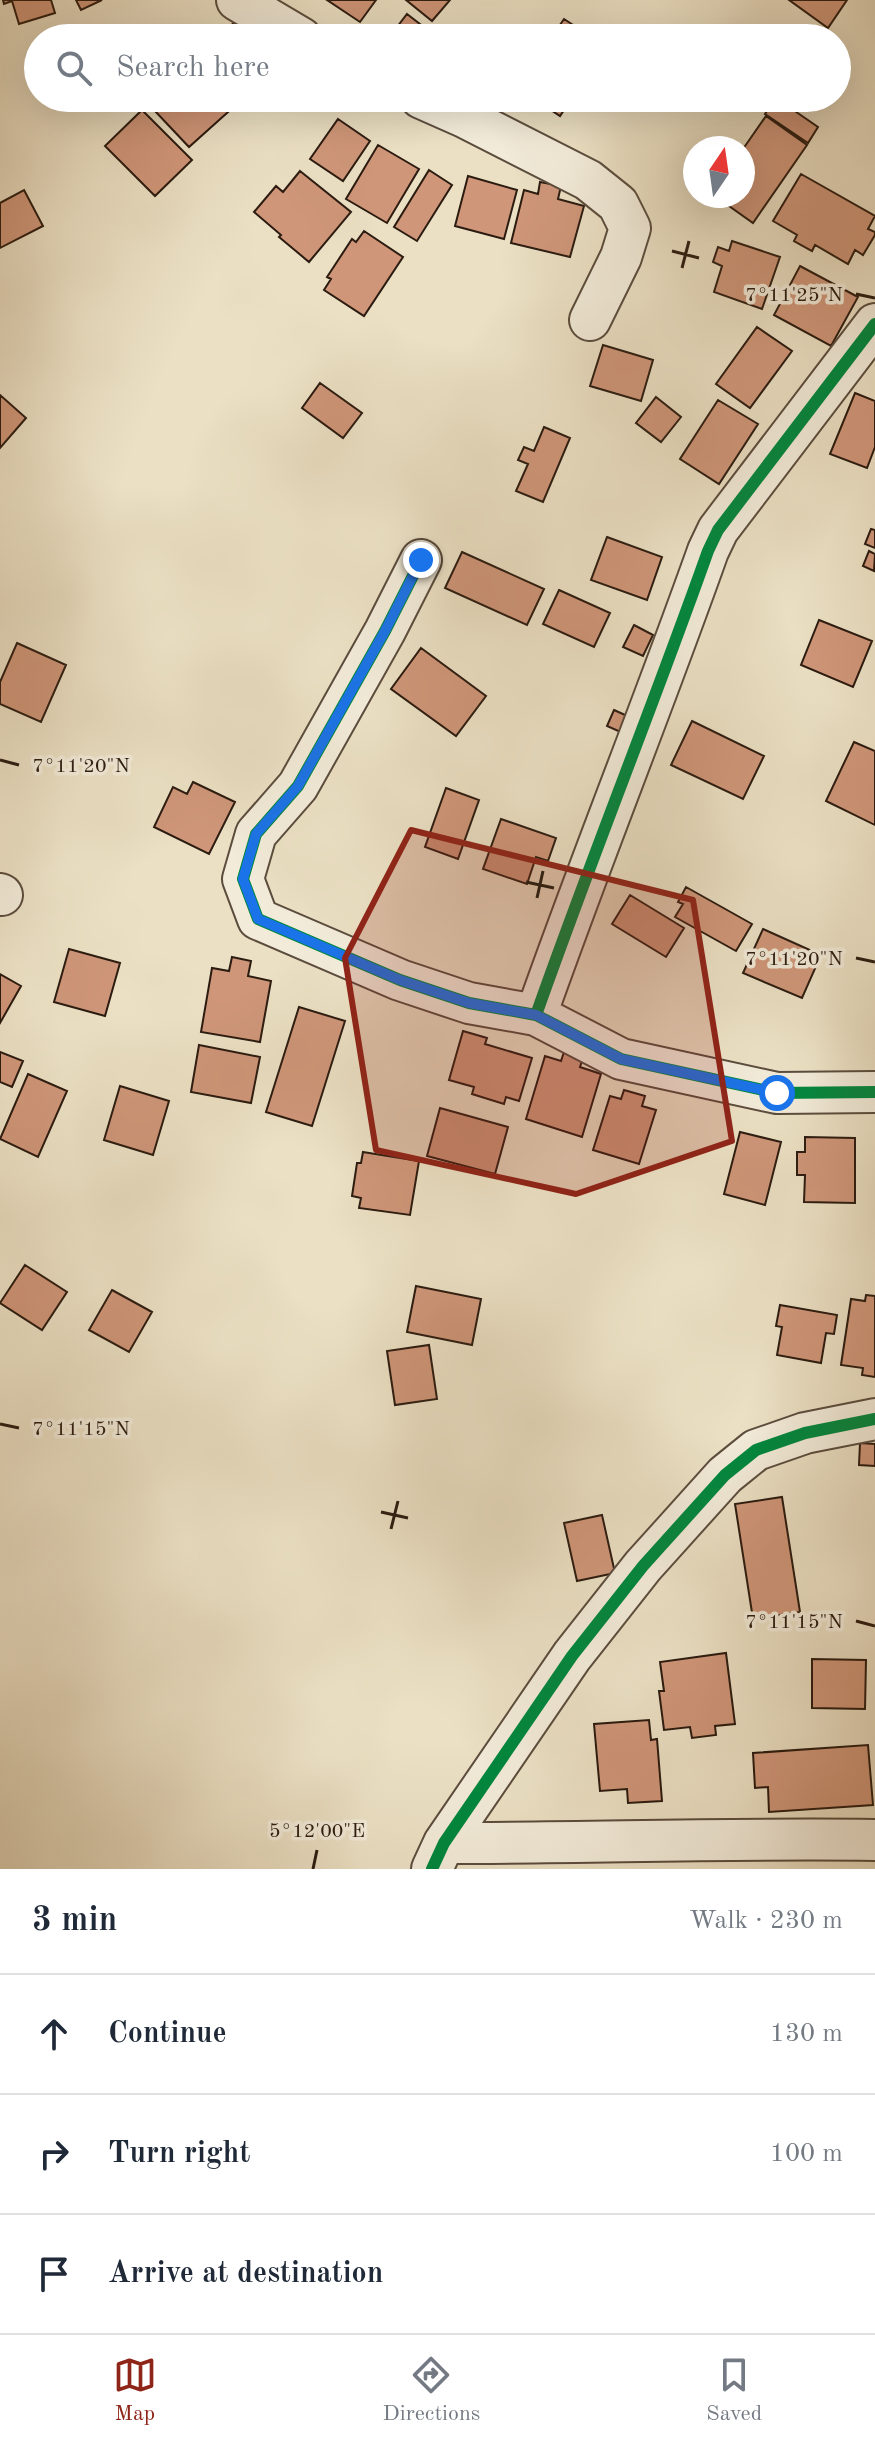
<!DOCTYPE html>
<meta charset="utf-8">
<style>
:root{--surface:#fff;--page:#f2f2f3;--text:#1f2937;--muted:#747a83;--line:#e0e1e3;--accent:#8f2418}
body{margin:0;font-family:"Old Standard TT",serif;background:var(--page);color:var(--text)}
.compass{position:absolute;left:683px;top:136px;width:72px;height:72px;border-radius:50%;background:var(--surface);box-shadow:0 8px 32px #0002;rotate:13deg}
.stop{position:absolute;width:24px;height:24px;margin:-18px;border:6px solid #1a73e8;border-radius:50%;background:#fff}
.stop.end{background:#1a73e8;border-color:#fff;box-shadow:0 2px 8px #0008}
.list{margin:0;padding:0;list-style:none}
h2{display:flex;justify-content:space-between;align-items:center;height:104px;margin:0;padding:0 32px;font-size:34px}
h2 small{font-size:26px;font-weight:400;color:var(--muted)}
.list li{display:grid;grid-template-columns:52px 1fr auto;gap:24px;align-items:center;box-sizing:border-box;height:120px;padding:0 32px;border-top:2px solid var(--line)}
.list b{display:block;font-size:30px;white-space:nowrap}
.list em{font-size:26px;font-style:normal;color:var(--muted)}
.icon{flex:none;width:44px;height:44px;fill:none;stroke:currentColor;stroke-width:2;stroke-linecap:round;stroke-linejoin:round}
.map{position:relative;flex:none;width:875px;height:1869px;overflow:hidden}
.search{position:absolute;background:var(--surface);box-shadow:0 8px 32px #0002;left:24px;right:24px;top:24px;height:88px;display:flex;align-items:center;gap:20px;box-sizing:border-box;padding:0 28px;border-radius:44px;color:var(--muted);font-size:30px}
.sheet{height:464px;background:var(--surface)}
nav{display:flex;justify-content:space-around;align-items:center;box-sizing:border-box;height:112px;border-top:2px solid var(--line);background:var(--surface);font-size:22px;color:var(--muted)}
nav a{display:grid;justify-items:center;gap:4px}
nav .on{color:var(--accent)}
.map>svg:first-child{display:block}
.building{fill:#cf9679;stroke:#2b1b10;stroke-width:2}
.lines{fill:none;stroke-linecap:round;stroke-linejoin:round}
.minor-casing{stroke:#5b4c3d;stroke-width:44}
.minor{stroke:#f2ebd9;stroke-width:40}
.cycleway-casing{stroke:#f2ebd9;stroke-width:17}
.cycleway{stroke:#00873e;stroke-width:12}
.route{stroke:#1a73e8;stroke-width:10}
.marked{fill:#8f2418;fill-opacity:0.2;stroke:#8f2418;stroke-width:6;stroke-linejoin:round}
.ticks{fill:none;stroke:#2b1b10;stroke-width:3}
.ticks-label{font-size:20px;text-anchor:middle;fill:#2b1b10;stroke:#f2ebd9;stroke-width:7;stroke-linejoin:round;paint-order:stroke}
</style>
<div class="map">
<svg width="875" height="1869" viewBox="0 0 875 1869">
<rect width="100%" height="100%" fill="#ebe0c4"/>
<filter id="stains"><feTurbulence type="fractalNoise" baseFrequency=".0025" numOctaves="4"/><feColorMatrix values="0 0 0 0 .2 0 0 0 0 .09 0 0 0 0 .02 0 0 0 .5 -.17"/></filter>
<radialGradient id="worn" r=".72"><stop offset=".6" stop-color="#630" stop-opacity="0"/><stop offset="1" stop-color="#630" stop-opacity=".3"/></radialGradient>
<!-- building -->
<path class="building" d="M3,0H51L55,13L19,24L12,1L4,4Z
M76,0H102L81,10Z
M327,0H376L360,22Z
M406,0H450L432,21Z
M789,0H847L828,28Z
M407,14L425,28L416,38H412L397,27Z
M564,19L593,38H551Z
M234,23L246,38H215Z
M167,98H231L237,104L189,147L154,110Z
M323,98H348L340,109Z
M533,98H572L560,116Z
M776,98L818,127L808,143L765,114Z
M142,110L192,160L155,196L105,146Z
M766,116L807,145L753,223L715,196H743V149Z
M338,119L370,141L343,181L310,159Z
M378,145L419,169L387,223L346,199Z
M429,170L452,185L417,241L394,227Z
M300,171L351,212L309,262L279,237L281,235L254,212L276,186L283,192Z
M801,174L875,216L868,229L875,232V235L863,255L855,250L848,264L815,245L812,251L794,241L797,235L773,221Z
M468,176L517,190L504,239L455,226Z
M540,182L561,186L558,199L584,206L570,257L511,243L524,190L538,194Z
M24,190L43,226L0,248V203Z
M364,231L403,257L364,316L324,290L331,279L327,277L352,239L356,242Z
M732,241L780,257L762,309L714,292L722,266L713,262L718,247L729,251Z
M800,266L858,297L831,346L774,315Z
M757,327L792,351L750,408L716,384Z
M603,345L653,360L641,401L590,386Z
M320,383L362,413L343,438L302,408Z
M855,393L875,401V447L867,468L830,454Z
M0,395L26,418L0,448Z
M656,397L681,417L661,442L636,423Z
M718,400L758,424L719,484L680,459Z
M544,427L570,438L543,502L516,491L528,464L518,460L524,447L534,451Z
M871,529L875,530V548L865,544Z
M607,537L662,557L647,600L591,580Z
M869,551L875,554L874,571L863,566Z
M462,552L544,589L527,625L445,588Z
M559,590L610,613L594,647L543,624Z
M819,620L872,641L853,687L801,665Z
M634,625L653,635L643,656L623,647Z
M17,643L66,665L41,722L0,704V682Z
M421,648L486,696L456,736L391,689Z
M614,710L632,718L625,734L607,726Z
M692,721L764,756L743,799L671,765Z
M854,742L875,751V825L826,801Z
M193,782L235,802L209,854L154,827L173,787L187,794Z
M446,788L479,800L458,859L425,847Z
M501,819L556,838L548,861L536,857L527,884L483,869Z
M686,887L752,924L736,951L675,917L683,904L678,902Z
M630,895L684,928L666,957L612,924Z
M763,929L821,955L802,998L743,973Z
M69,949L120,963L105,1016L54,1002Z
M232,957L251,961L248,976L271,981L260,1042L201,1032L212,968L229,971Z
M0,974L21,986L0,1023Z
M299,1007L345,1021L312,1126L266,1112Z
M463,1031L487,1038L485,1044L532,1058L519,1101L506,1097L504,1104L472,1094L474,1087L449,1080Z
M199,1045L260,1057L251,1103L191,1092Z
M565,1049L584,1055L580,1067L601,1074L582,1137L526,1119L545,1056L561,1061Z
M0,1052L23,1061L12,1087L0,1082Z
M28,1074L67,1091L38,1157L0,1139Z
M120,1086L169,1101L153,1155L104,1140Z
M624,1090L645,1096L642,1106L656,1110L639,1164L593,1150L610,1096L621,1099Z
M440,1108L508,1127L495,1174L427,1156Z
M740,1132L781,1142L765,1205L724,1194Z
M805,1137L855,1138V1203L804,1202L805,1175H797V1152H805Z
M363,1152L419,1161L410,1215L359,1208L361,1198L352,1196L357,1163H361Z
M25,1265L67,1292L42,1330L0,1303Z
M416,1286L481,1299L472,1345L407,1332Z
M112,1290L152,1312L129,1352L89,1330Z
M866,1295L875,1296V1377L862,1375L863,1368L841,1365L851,1299L865,1301Z
M780,1305L837,1315L834,1334L826,1333L821,1363L777,1355L782,1327L776,1326Z
M429,1345L437,1399L395,1405L387,1351Z
M860,1443L875,1444V1466L859,1465Z
M782,1497L800,1612L753,1619L735,1504Z
M602,1515L615,1573L577,1581L564,1523Z
M726,1653L735,1724L715,1726L716,1735L692,1738L690,1727L664,1730L659,1691H664L660,1662Z
M812,1659L866,1660L865,1709L812,1708Z
M649,1720L651,1740L657,1739L662,1801L628,1803L627,1789L600,1791L594,1724Z
M868,1745L873,1805L769,1812L768,1787L755,1788L753,1753Z"/>
<g class="lines">
<defs>
<path id="minor" d="M237,0L301,38
M421,98L464,117L588,180L618,204L630,228L621,257L590,320
M421,560L385,631L298,786L256,834L243,879L258,919L400,980L469,1003L536,1015L621,1059L777,1093L875,1092
M0,894L2,895
M536,1015C591,859 653,706 708,551L718,530L875,324
M444,1843C588,1843 731,1838 875,1840
M432,1869L444,1843L572,1656L643,1566L725,1475L756,1450L805,1433L875,1419"/>
</defs>
<!-- minor casing -->
<use href="#minor" class="minor-casing"/>
<!-- minor -->
<use href="#minor" class="minor"/>
<defs>
<path id="cycleway" d="M421,560L385,631L298,786L256,834L243,879L258,919L400,980L469,1003L536,1015L621,1059L777,1093L875,1092
M536,1015C591,859 653,706 708,551L718,530L875,324
M432,1869L444,1843L572,1656L643,1566L725,1475L756,1450L805,1433L875,1419"/>
</defs>
<!-- cycleway casing -->
<use href="#cycleway" class="cycleway-casing"/>
<!-- cycleway -->
<use href="#cycleway" class="cycleway"/>
</g>
<g class="lines">
<!-- route -->
<path class="route" d="M421,560L385,631L298,786L256,834L243,879L258,919L400,980L469,1003L536,1015L621,1059L777,1093"/>
</g>
<!-- marked area -->
<path class="marked" d="M411,830L693,900L732,1141L576,1194L376,1150L345,958Z"/>
<!-- ticks -->
<path class="ticks" d="M672,251L699,258M682,268L689,241M856,294L875,298M0,760L19,765M526,882L554,888M537,898L543,871M856,958L875,962M0,1424L19,1428M381,1512L408,1518M391,1529L398,1501M856,1621L875,1626M313,1869L317,1850"/>
<g class="ticks-label">
<text x="794" y="301">7°11'25"N</text>
<text x="81" y="772">7°11'20"N</text>
<text x="794" y="965">7°11'20"N</text>
<text x="81" y="1435">7°11'15"N</text>
<text x="794" y="1628">7°11'15"N</text>
<text x="317" y="1837">5°12'00"E</text>
</g>
<rect width="100%" height="100%" filter="url(#stains)"/>
<rect width="100%" height="100%" fill="url(#worn)"/>
</svg>
<svg class="compass" viewBox="-18 -18 36 36"><path d="M0-13l5 13h-10z" fill="#e53935"/><path d="M0 13l5-13h-10z" fill="#747a83"/></svg>
<div class="stop" style="left:777px;top:1093px"></div>
<div class="stop end" style="left:421px;top:560px"></div>
<div class="search"><svg class="icon" aria-label="search" viewBox="0 0 24 24"><circle cx="10" cy="10" r="6"/><path d="M15 15l6 6"/></svg>Search here</div>
</div>
<section class="sheet">
<h2>3 min<small>Walk · 230 m</small></h2>
<ul class="list">
<li><svg class="icon" aria-label="ahead" viewBox="0 0 24 24"><path d="M12 20V5M6 11l6-6 6 6"/></svg><div><b>Continue</b></div><em>130 m</em></li>
<li><svg class="icon" aria-label="right" viewBox="0 0 24 24"><path d="M7 20v-9h11M14 6l5 5-5 5"/></svg><div><b>Turn right</b></div><em>100 m</em></li>
<li><svg class="icon" aria-label="arrive" viewBox="0 0 24 24"><path d="M6 21V4h12l-3 4 3 4H6"/></svg><div><b>Arrive at destination</b></div></li>
</ul>
</section>
<nav>
<a class="on"><svg class="icon" aria-label="map" viewBox="0 0 24 24"><path d="M3 6l6-2 6 2 6-2v14l-6 2-6-2-6 2zM9 4v14M15 6v14"/></svg>Map</a>
<a><svg class="icon" aria-label="directions" viewBox="0 0 24 24"><path d="M12 3l9 9-9 9-9-9zM9 14v-3h6M13 9l2 2-2 2"/></svg>Directions</a>
<a><svg class="icon" aria-label="saved" viewBox="0 0 24 24"><path d="M7 4h10v16l-5-4-5 4z"/></svg>Saved</a>
</nav>
